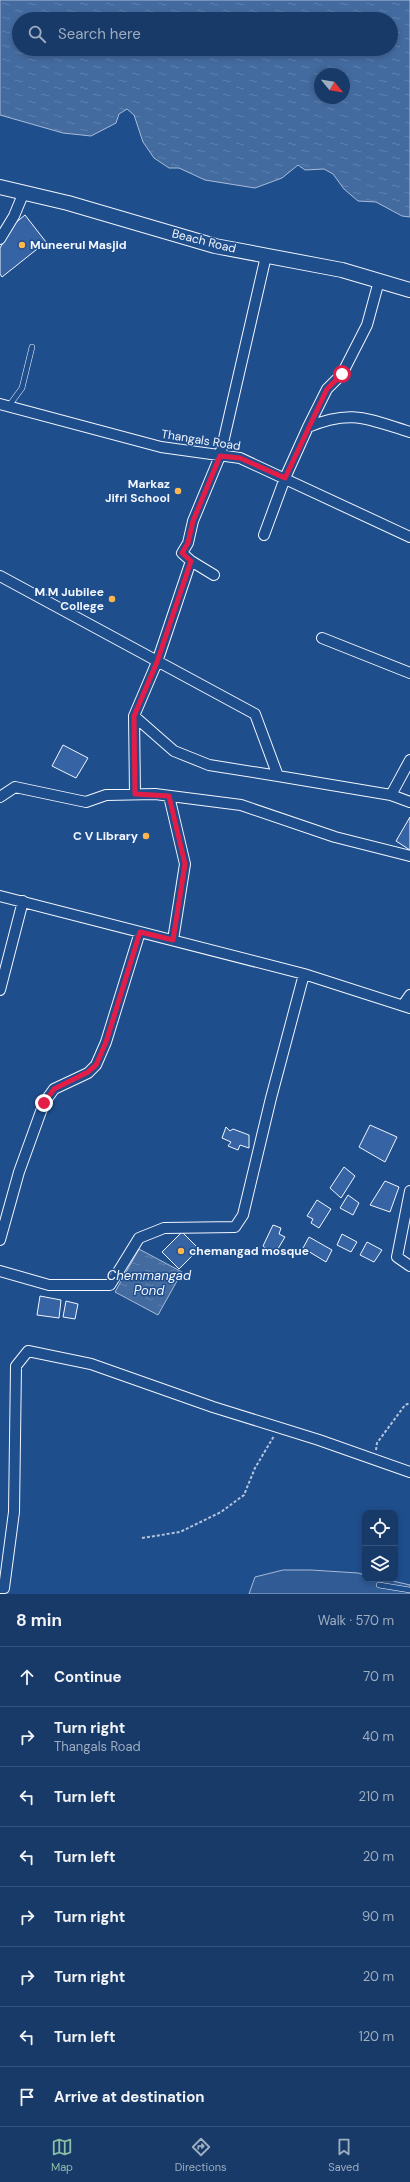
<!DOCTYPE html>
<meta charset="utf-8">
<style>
:root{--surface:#173a69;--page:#244571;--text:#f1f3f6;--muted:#9eadc0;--line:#36547d;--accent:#8abfa5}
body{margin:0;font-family:"DM Sans",sans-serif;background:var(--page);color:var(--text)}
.controls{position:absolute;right:12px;bottom:12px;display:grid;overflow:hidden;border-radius:8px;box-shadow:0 2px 6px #0003}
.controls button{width:36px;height:36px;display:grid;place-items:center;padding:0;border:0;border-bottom:1px solid var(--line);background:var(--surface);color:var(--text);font:20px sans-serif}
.compass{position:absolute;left:314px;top:68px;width:36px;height:36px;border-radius:50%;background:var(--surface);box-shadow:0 2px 6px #0003;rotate:120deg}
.stop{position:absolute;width:12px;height:12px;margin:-9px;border:3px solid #e11d48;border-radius:50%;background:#fff}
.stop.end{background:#e11d48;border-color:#fff;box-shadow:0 1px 4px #0008}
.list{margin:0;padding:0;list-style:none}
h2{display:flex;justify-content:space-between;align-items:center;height:52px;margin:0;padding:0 16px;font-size:17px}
h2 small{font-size:13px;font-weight:400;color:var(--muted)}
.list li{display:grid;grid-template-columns:26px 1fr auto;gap:12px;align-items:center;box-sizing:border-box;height:60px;padding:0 16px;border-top:1px solid var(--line)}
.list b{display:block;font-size:15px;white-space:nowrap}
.list p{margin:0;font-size:13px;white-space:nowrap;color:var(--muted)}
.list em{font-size:13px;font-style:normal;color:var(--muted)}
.icon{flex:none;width:22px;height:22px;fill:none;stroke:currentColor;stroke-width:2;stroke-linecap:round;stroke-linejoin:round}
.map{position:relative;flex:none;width:410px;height:1594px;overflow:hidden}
.search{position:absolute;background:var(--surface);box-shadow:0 2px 6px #0003;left:12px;right:12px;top:12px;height:44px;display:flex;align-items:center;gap:10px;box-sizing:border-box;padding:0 14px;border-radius:22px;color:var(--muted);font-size:15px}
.sheet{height:532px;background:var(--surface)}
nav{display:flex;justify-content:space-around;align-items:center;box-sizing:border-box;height:56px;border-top:1px solid var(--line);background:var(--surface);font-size:11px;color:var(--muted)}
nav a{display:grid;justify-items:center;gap:2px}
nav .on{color:var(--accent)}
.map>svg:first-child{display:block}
.built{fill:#305b95;stroke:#a8bbd7}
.water{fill:url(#water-ripples);stroke:#a8bbd7;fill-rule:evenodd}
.building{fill:#3563a3;stroke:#f2f6ff}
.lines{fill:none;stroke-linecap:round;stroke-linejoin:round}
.lane-casing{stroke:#f2f6ff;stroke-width:6}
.street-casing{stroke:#f2f6ff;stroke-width:12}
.secondary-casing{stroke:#f2f6ff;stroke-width:16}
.path{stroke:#b3c4dc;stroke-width:2;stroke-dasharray:3 2;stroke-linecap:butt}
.lane{stroke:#1f4e8c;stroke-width:5}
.street{stroke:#1f4e8c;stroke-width:10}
.secondary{stroke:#1f4e8c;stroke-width:14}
.route{stroke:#e11d48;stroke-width:5}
.poi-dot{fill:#ffb74d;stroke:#1f4e8c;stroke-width:1.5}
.labels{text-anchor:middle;stroke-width:3;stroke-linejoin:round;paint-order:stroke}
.street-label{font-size:12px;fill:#f2f6ff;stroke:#1f4e8c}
.poi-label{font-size:12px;font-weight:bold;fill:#f2f6ff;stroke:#1f4e8c;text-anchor:end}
.water-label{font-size:13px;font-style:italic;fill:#f2f6ff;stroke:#1f4e8c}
</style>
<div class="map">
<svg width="410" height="1594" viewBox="0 0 410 1594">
<defs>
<pattern id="water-ripples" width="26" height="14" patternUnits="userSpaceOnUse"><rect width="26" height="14" fill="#446ba0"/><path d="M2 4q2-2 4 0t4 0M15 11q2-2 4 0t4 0" fill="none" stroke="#5f81ae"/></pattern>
</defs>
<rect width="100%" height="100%" fill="#1f4e8c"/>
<!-- built -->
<path class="built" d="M283,1570H311L358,1573L365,1575V1579H384L410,1585V1594H249L255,1577Z"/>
<!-- water -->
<path class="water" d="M0,0H410V217L402,216L376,202L358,201L344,189L333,174L324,169L305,170L298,165L282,178L255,188L205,180L179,168H169L154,158L143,142L134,115L127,109L119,114L116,123L91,136L63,133L0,115ZM19,19H391V49H19ZM320,74H344V98H320Z
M139,1249L182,1272L158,1315L115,1292Z"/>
<!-- building -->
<path class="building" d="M25,215L46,242L2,277L0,274V248L14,224Z
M63,745L88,758L76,778L52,766Z
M410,817V850L396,841Z
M370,1125L397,1137L385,1162L359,1147Z
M226,1127L230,1131L233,1129L249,1135V1148L240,1145L238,1150L228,1146L231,1142L222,1138Z
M344,1167L355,1176L341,1198L330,1188Z
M385,1181L399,1187L390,1212L370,1205Z
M348,1195L359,1203L353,1215L340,1208Z
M317,1200L331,1209L319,1228L311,1223L313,1219L307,1216Z
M273,1225L281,1228L279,1234L285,1237L276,1252L268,1250L263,1246Z
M182,1232L199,1249L179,1269L162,1252Z
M342,1234L357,1242L351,1252L337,1245Z
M309,1237L332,1250L326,1262L303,1248Z
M367,1242L382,1250L374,1262L360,1255Z
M40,1296L61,1300L59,1318L37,1315Z
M66,1301L78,1304L75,1319L63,1317Z"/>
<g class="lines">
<defs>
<path id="lane" d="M8,407L22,388L32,347
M379,1585L410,1590"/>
<path id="street" d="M0,239L14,216L24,192
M0,404L161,447L240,458L410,537
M308,427L327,389L342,374L367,325L379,281
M264,535L285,478L308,427C352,409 367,419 410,432
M214,575L191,561L182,553L188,543L193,521L220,456L266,256
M0,576L255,714L278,776L391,795L410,760
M322,638L410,673
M134,716L174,751L209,765L278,776
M135,794L134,716L157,662L191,561
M391,795L410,802
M169,796L185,864L173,940
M0,797L15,787L86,802L106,795L155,794L241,805L335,837L410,856
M0,896L304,974L410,1008
M0,990L23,901
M403,1005L410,995
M410,1191L397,1257L410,1266
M0,1240L19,1172L44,1103L54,1089L88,1073L96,1065L106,1042L140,932
M0,1271L49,1285H110L139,1238L164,1228L235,1227L243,1215L271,1098L304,974
M0,1588H4L14,1512L16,1366L28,1351L91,1364L213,1407L319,1440L410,1472"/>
<path id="secondary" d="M0,187L68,203L215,246L342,270L410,290"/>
</defs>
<!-- lane casing -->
<use href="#lane" class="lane-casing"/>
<!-- street casing -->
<use href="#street" class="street-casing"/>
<!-- secondary casing -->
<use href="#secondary" class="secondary-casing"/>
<!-- path -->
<path class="path" d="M376,1450L377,1443L405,1405L410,1403
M142,1538L180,1532L221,1512L244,1495L255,1468L274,1436"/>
<!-- lane -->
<use href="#lane" class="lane"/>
<!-- street -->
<use href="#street" class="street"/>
<!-- secondary -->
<use href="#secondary" class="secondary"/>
</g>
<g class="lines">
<!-- route -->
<path class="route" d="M44,1103L54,1089L88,1072L96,1065L106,1042L140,932L173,940L185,864L169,796L135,794L134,716L157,662L191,561L182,553L188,543L193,521L220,456L240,458L285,478L327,389L342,374"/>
</g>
<!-- markers -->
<g class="poi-dot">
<circle cx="22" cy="245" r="4"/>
<circle cx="178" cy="491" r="4"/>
<circle cx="112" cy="599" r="4"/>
<circle cx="146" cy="836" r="4"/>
<circle cx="181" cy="1251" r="4"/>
</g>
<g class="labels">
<!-- street labels -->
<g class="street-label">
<text transform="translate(204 241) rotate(14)" y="4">Beach Road</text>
<text transform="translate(201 440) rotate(9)" y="4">Thangals Road</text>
</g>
<!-- poi labels -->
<g class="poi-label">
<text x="30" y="249" text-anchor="start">Muneerul Masjid</text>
<text x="170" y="488">Markaz<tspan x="170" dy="14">Jifri School</tspan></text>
<text x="104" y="596">M M Jubilee<tspan x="104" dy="14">College</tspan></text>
<text x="138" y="840">C V Library</text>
<text x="189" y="1255" text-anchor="start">chemangad mosque</text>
</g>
<!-- water labels -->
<g class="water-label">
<text x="149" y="1280">Chemmangad<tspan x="149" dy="15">Pond</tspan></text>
</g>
</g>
</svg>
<div class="controls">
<button><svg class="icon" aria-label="locate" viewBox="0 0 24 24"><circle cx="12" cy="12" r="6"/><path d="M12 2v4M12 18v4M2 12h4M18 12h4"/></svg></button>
<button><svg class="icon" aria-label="layers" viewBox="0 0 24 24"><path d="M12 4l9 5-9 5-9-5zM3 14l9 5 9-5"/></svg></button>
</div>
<svg class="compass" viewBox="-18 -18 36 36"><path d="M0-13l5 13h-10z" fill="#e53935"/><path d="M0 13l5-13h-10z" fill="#9eadc0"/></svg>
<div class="stop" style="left:342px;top:374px"></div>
<div class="stop end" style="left:44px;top:1103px"></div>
<div class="search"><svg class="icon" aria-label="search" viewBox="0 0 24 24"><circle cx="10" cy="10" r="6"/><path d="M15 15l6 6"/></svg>Search here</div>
</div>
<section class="sheet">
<h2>8 min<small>Walk · 570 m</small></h2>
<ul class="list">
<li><svg class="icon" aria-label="ahead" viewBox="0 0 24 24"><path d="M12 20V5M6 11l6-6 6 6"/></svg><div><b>Continue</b></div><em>70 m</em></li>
<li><svg class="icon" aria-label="right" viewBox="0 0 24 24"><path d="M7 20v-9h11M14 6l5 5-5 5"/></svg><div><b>Turn right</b><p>Thangals Road</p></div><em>40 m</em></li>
<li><svg class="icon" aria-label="left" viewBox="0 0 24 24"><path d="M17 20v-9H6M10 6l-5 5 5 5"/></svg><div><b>Turn left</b></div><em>210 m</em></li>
<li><svg class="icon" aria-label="left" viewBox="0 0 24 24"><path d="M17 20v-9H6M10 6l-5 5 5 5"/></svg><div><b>Turn left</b></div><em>20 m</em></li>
<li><svg class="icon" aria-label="right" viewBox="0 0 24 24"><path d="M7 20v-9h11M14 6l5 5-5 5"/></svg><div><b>Turn right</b></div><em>90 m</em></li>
<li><svg class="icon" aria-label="right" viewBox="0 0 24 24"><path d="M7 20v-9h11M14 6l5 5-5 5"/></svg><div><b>Turn right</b></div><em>20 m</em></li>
<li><svg class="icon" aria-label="left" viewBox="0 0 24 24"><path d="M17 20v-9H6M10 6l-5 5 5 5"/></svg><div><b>Turn left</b></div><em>120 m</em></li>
<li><svg class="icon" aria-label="arrive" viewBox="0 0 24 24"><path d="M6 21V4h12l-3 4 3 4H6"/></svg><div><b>Arrive at destination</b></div></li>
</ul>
</section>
<nav>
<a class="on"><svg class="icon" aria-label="map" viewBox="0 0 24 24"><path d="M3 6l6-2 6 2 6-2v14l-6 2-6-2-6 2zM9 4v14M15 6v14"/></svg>Map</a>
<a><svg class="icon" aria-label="directions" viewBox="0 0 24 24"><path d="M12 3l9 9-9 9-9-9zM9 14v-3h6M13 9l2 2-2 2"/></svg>Directions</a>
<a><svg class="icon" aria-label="saved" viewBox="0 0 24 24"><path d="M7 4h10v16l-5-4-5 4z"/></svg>Saved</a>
</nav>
